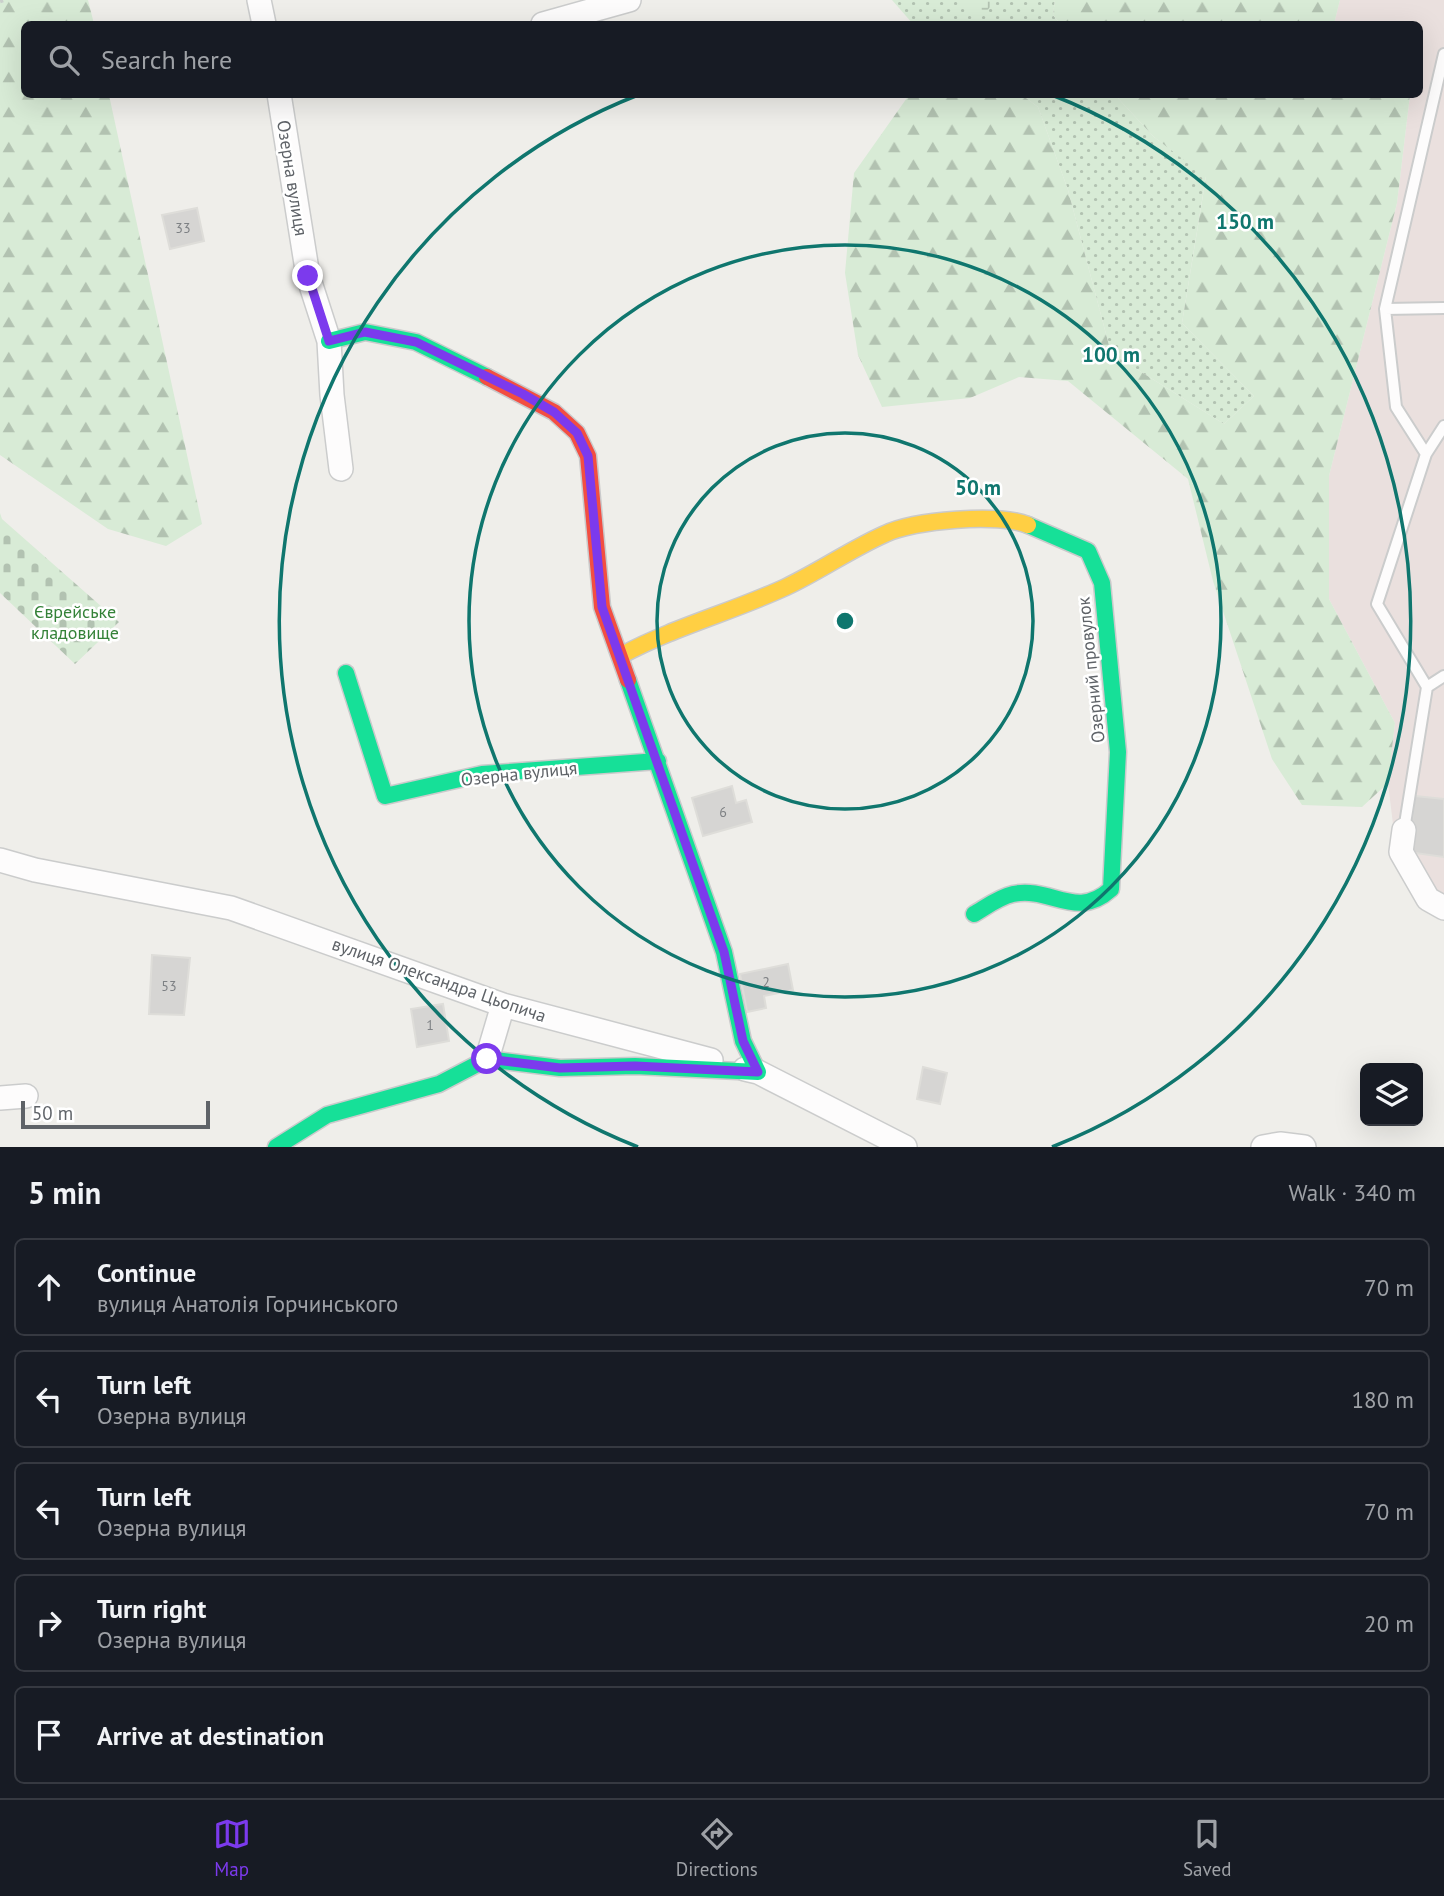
<!DOCTYPE html>
<meta charset="utf-8">
<style>
:root{--surface:#171b24;--page:#20242c;--text:#f1f3f6;--muted:#9ea1a6;--line:#363941;--accent:#7c3aed}
body{margin:0;font-family:"PT Sans",sans-serif;background:var(--page);color:var(--text)}
.controls{position:absolute;right:21px;bottom:21px;display:grid;overflow:hidden;border-radius:10px;box-shadow:0 7px 28px #0002}
.controls button{width:63px;height:63px;display:grid;place-items:center;padding:0;border:0;border-bottom:2px solid var(--line);background:var(--surface);color:var(--text);font:35px sans-serif}
.scale{position:absolute;left:21px;bottom:18px;width:189px;box-sizing:border-box;padding-left:7px;border:4px solid #5f6368;border-top:0;font-size:19px;line-height:24px;white-space:nowrap;color:#5f6368;-webkit-text-stroke:5px #fff;paint-order:stroke}
.stop{position:absolute;width:21px;height:21px;margin:-16px;border:5px solid #7c3aed;border-radius:50%;background:#fff}
.stop.end{background:#7c3aed;border-color:#fff;box-shadow:0 2px 7px #0008}
.list{margin:0;padding:0;list-style:none}
h2{display:flex;justify-content:space-between;align-items:center;height:91px;margin:0;padding:0 28px;font-size:30px}
h2 small{font-size:23px;font-weight:400;color:var(--muted)}
.list li{display:grid;grid-template-columns:46px 1fr auto;gap:21px;align-items:center;box-sizing:border-box;height:98px;margin:0 14px 14px;padding:0 14px;border:2px solid var(--line);border-radius:10px}
.list b{display:block;font-size:26px;white-space:nowrap}
.list p{margin:0;font-size:23px;white-space:nowrap;color:var(--muted)}
.list em{font-size:23px;font-style:normal;color:var(--muted)}
.icon{flex:none;width:38px;height:38px;fill:none;stroke:currentColor;stroke-width:2;stroke-linecap:round;stroke-linejoin:round}
.map{position:relative;flex:none;width:1444px;height:1147px;overflow:hidden}
.search{position:absolute;background:var(--surface);box-shadow:0 7px 28px #0002;left:21px;right:21px;top:21px;height:77px;display:flex;align-items:center;gap:18px;box-sizing:border-box;padding:0 24px;border-radius:10px;color:var(--muted);font-size:26px}
.sheet{height:651px;background:var(--surface)}
nav{display:flex;justify-content:space-around;align-items:center;box-sizing:border-box;height:98px;border-top:2px solid var(--line);background:var(--surface);font-size:19px;color:var(--muted)}
nav a{display:grid;justify-items:center;gap:4px}
nav .on{color:var(--accent)}
.map>svg:first-child{display:block}
.medical{fill:#eae0de}
.grass{fill:url(#grass-dots)}
.forest{fill:url(#forest-firs)}
.wetland{fill:url(#wetland-marsh)}
.cemetery{fill:url(#cemetery-stones)}
.building{fill:#d6d5d3;stroke:#deddd9;stroke-width:2}
.lines{fill:none;stroke-linecap:round;stroke-linejoin:round}
.lane-casing{stroke:#cbcccc;stroke-width:14}
.street-casing{stroke:#cbcccc;stroke-width:26}
.fast-casing{stroke:#cacacb;stroke-width:19}
.slow-casing{stroke:#cacacb;stroke-width:19}
.jam-casing{stroke:#cacacb;stroke-width:19}
.path{stroke:#cacfcc;stroke-width:4.5;stroke-dasharray:7 3.5;stroke-linecap:butt}
.lane{stroke:#fdfcfc;stroke-width:10}
.street{stroke:#fdfcfc;stroke-width:23}
.fast{stroke:#16e098;stroke-width:16}
.slow{stroke:#ffcf43;stroke-width:16}
.jam{stroke:#f24e42;stroke-width:16}
.route{stroke:#7c3aed;stroke-width:9}
.ring{fill:none;stroke:#0f766e;stroke-width:3.5}
.labels{text-anchor:middle;stroke-width:5;stroke-linejoin:round;paint-order:stroke}
.number-label{font-size:14px;fill:#7e8184}
.street-label{font-size:18px;fill:#5f6368;stroke:#fff}
.park-label{font-size:18px;fill:#348238;stroke:#fff}
.centre{fill:#0f766e;stroke:#fff;stroke-width:3.5}
.ring-label{font-size:21px;text-anchor:middle;font-weight:bold;fill:#0f766e;stroke:#fff;stroke-width:5;stroke-linejoin:round;paint-order:stroke}
</style>
<div class="map">
<svg width="1444" height="1147" viewBox="0 0 1444 1147">
<defs>
<pattern id="grass-dots" width="8" height="8" patternUnits="userSpaceOnUse" patternTransform="scale(1.75)"><rect width="8" height="8" fill="#d8ebd6"/><path d="M2 2h.1M6 6h.1" fill="none" stroke="#b2c2b1" stroke-width="1.8" stroke-linecap="round"/></pattern>
<pattern id="forest-firs" width="22" height="20" patternUnits="userSpaceOnUse" patternTransform="scale(1.75)"><rect width="22" height="20" fill="#d8ebd6"/><path d="M5 1l3.5 6h-7zM16 11l3.5 6h-7z" fill="#b2c2b1"/></pattern>
<pattern id="wetland-marsh" width="20" height="14" patternUnits="userSpaceOnUse" patternTransform="scale(1.75)"><rect width="20" height="14" fill="#d8ebd6"/><path d="M1 5h8M5 5V1M11 12h8M15 12V8" fill="none" stroke="#b2c2b1"/></pattern>
<pattern id="cemetery-stones" width="16" height="16" patternUnits="userSpaceOnUse" patternTransform="scale(1.75)"><rect width="16" height="16" fill="#d8ebd6"/><path d="M2 7V4a2 2 0 0 1 4 0v3zM10 15v-3a2 2 0 0 1 4 0v3z" fill="#b2c2b1"/></pattern>
</defs>
<rect width="100%" height="100%" fill="#efeeea"/>
<!-- medical -->
<path class="medical" d="M1340,0H1444V908L1396,849L1388,783L1395,723L1329,599V476L1397,203L1410,95L1420,94V24H1334Z"/>
<!-- grass -->
<path class="grass" d="M892,0H1055L1053,15L1060,24H913Z
M1022,95H1115L1154,137L1206,176L1182,323L1254,396L1224,424L1111,353L1068,190L1038,107Z"/>
<!-- forest -->
<path class="forest" d="M0,0H88L94,24H24V94L109,95L202,524L166,546L108,529L0,455Z
M1055,0H1340L1334,24H1060L1053,15Z
M909,95H1022L1038,107L1068,190L1111,353L1224,424L1254,396L1182,323L1206,177L1154,137L1115,95H1410L1397,203L1329,476V599L1395,723L1388,783L1362,807L1302,805L1272,759L1213,581L1188,479L1068,381L1019,377L970,398L882,407L858,355L845,273L854,173Z"/>
<!-- wetland -->
<path class="wetland" d="M955,0H996L980,19Z"/>
<!-- cemetery -->
<path class="cemetery" d="M0,513L2,519L119,622L75,664L0,593Z"/>
<!-- building -->
<path class="building" d="M197,208L204,241L170,249L162,215Z
M732,786L736,803L746,800L752,822L703,836L692,798Z
M1415,796L1444,799V857L1408,852Z
M152,955L190,958L184,1015L149,1014Z
M788,964L793,990L764,996L766,1008L747,1012L740,974Z
M443,1004L449,1041L417,1047L411,1009Z
M923,1067L947,1073L940,1104L917,1099Z"/>
<g class="lines">
<defs>
<path id="lane" d="M1385,309L1444,308
M1426,454L1444,426
M1427,687L1444,676
M1404,830L1427,687L1377,604L1426,454L1396,407L1385,309L1444,54"/>
<path id="street" d="M259,0L264,24
M543,24L629,0
M279,94L308,276L329,341L332,395L341,469
M1404,830L1401,852L1428,899L1444,908
M0,860L35,870L231,908L503,1005L711,1060
M487,1059L503,1005
M745,1069L758,1072L905,1147
M0,1098L26,1096
M1263,1147L1280,1144L1304,1147"/>
<path id="fast" d="M329,341L365,332L416,342L487,377
M346,673L385,796L482,774L658,761
M974,914C986,907 999,897 1013,894C1051,886 1076,921 1111,889L1118,752L1102,583L1088,551L1028,525
M276,1147L327,1115L439,1084L487,1059L560,1068L635,1066L758,1072L743,1041L724,952L628,680"/>
<path id="slow" d="M622,655C674,627 732,612 786,587C820,571 851,549 885,534C914,520 999,513 1028,525"/>
<path id="jam" d="M487,377L554,412L577,433L588,456L602,607L628,680"/>
</defs>
<!-- lane casing -->
<use href="#lane" class="lane-casing"/>
<!-- street casing -->
<use href="#street" class="street-casing"/>
<!-- fast casing -->
<use href="#fast" class="fast-casing"/>
<!-- slow casing -->
<use href="#slow" class="slow-casing"/>
<!-- jam casing -->
<use href="#jam" class="jam-casing"/>
<!-- path -->
<path class="path" d="M0,1L3,0"/>
<!-- lane -->
<use href="#lane" class="lane"/>
<!-- street -->
<use href="#street" class="street"/>
<!-- fast -->
<use href="#fast" class="fast"/>
<!-- slow -->
<use href="#slow" class="slow"/>
<!-- jam -->
<use href="#jam" class="jam"/>
</g>
<g class="lines">
<!-- route -->
<path class="route" d="M308,276L329,341L365,332L416,342L523,394L554,412L577,433L588,456L602,607L724,952L743,1041L758,1072L635,1066L560,1068L487,1059"/>
</g>
<!-- distance rings -->
<g class="ring">
<circle cx="845" cy="621" r="188"/>
<circle cx="845" cy="621" r="376"/>
<path d="M638 1147A565 565 0 0 1 638 95M1052 95A565 565 0 0 1 1052 1147"/>
</g>
<g class="labels">
<!-- number labels -->
<g class="number-label">
<text x="183" y="233">33</text>
<text x="723" y="817">6</text>
<text x="766" y="987">2</text>
<text x="169" y="991">53</text>
<text x="430" y="1030">1</text>
</g>
<!-- street labels -->
<g class="street-label">
<text transform="translate(292 178) rotate(81)" y="6">Озерна вулиця</text>
<text transform="translate(1091 670) rotate(-96)" y="6">Озерний провулок</text>
<text transform="translate(519 774) rotate(-6)" y="6">Озерна вулиця</text>
<text transform="translate(439 980) rotate(19)" y="6">вулиця Олександра Цьопича</text>
</g>
<!-- park labels -->
<g class="park-label">
<text x="75" y="618">Єврейське<tspan x="75" dy="21">кладовище</tspan></text>
</g>
</g>
<circle cx="845" cy="621" r="10" class="centre"/>
<g class="ring-label">
<text x="1245" y="229">150 m</text>
<text x="1111" y="362">100 m</text>
<text x="978" y="495">50 m</text>
</g>
</svg>
<div class="controls">
<button><svg class="icon" aria-label="layers" viewBox="0 0 24 24"><path d="M12 4l9 5-9 5-9-5zM3 14l9 5 9-5"/></svg></button>
</div>
<div class="scale">50 m</div>
<div class="stop" style="left:487px;top:1059px"></div>
<div class="stop end" style="left:308px;top:276px"></div>
<div class="search"><svg class="icon" aria-label="search" viewBox="0 0 24 24"><circle cx="10" cy="10" r="6"/><path d="M15 15l6 6"/></svg>Search here</div>
</div>
<section class="sheet">
<h2>5 min<small>Walk · 340 m</small></h2>
<ul class="list">
<li><svg class="icon" aria-label="ahead" viewBox="0 0 24 24"><path d="M12 20V5M6 11l6-6 6 6"/></svg><div><b>Continue</b><p>вулиця Анатолія Горчинського</p></div><em>70 m</em></li>
<li><svg class="icon" aria-label="left" viewBox="0 0 24 24"><path d="M17 20v-9H6M10 6l-5 5 5 5"/></svg><div><b>Turn left</b><p>Озерна вулиця</p></div><em>180 m</em></li>
<li><svg class="icon" aria-label="left" viewBox="0 0 24 24"><path d="M17 20v-9H6M10 6l-5 5 5 5"/></svg><div><b>Turn left</b><p>Озерна вулиця</p></div><em>70 m</em></li>
<li><svg class="icon" aria-label="right" viewBox="0 0 24 24"><path d="M7 20v-9h11M14 6l5 5-5 5"/></svg><div><b>Turn right</b><p>Озерна вулиця</p></div><em>20 m</em></li>
<li><svg class="icon" aria-label="arrive" viewBox="0 0 24 24"><path d="M6 21V4h12l-3 4 3 4H6"/></svg><div><b>Arrive at destination</b></div></li>
</ul>
</section>
<nav>
<a class="on"><svg class="icon" aria-label="map" viewBox="0 0 24 24"><path d="M3 6l6-2 6 2 6-2v14l-6 2-6-2-6 2zM9 4v14M15 6v14"/></svg>Map</a>
<a><svg class="icon" aria-label="directions" viewBox="0 0 24 24"><path d="M12 3l9 9-9 9-9-9zM9 14v-3h6M13 9l2 2-2 2"/></svg>Directions</a>
<a><svg class="icon" aria-label="saved" viewBox="0 0 24 24"><path d="M7 4h10v16l-5-4-5 4z"/></svg>Saved</a>
</nav>
